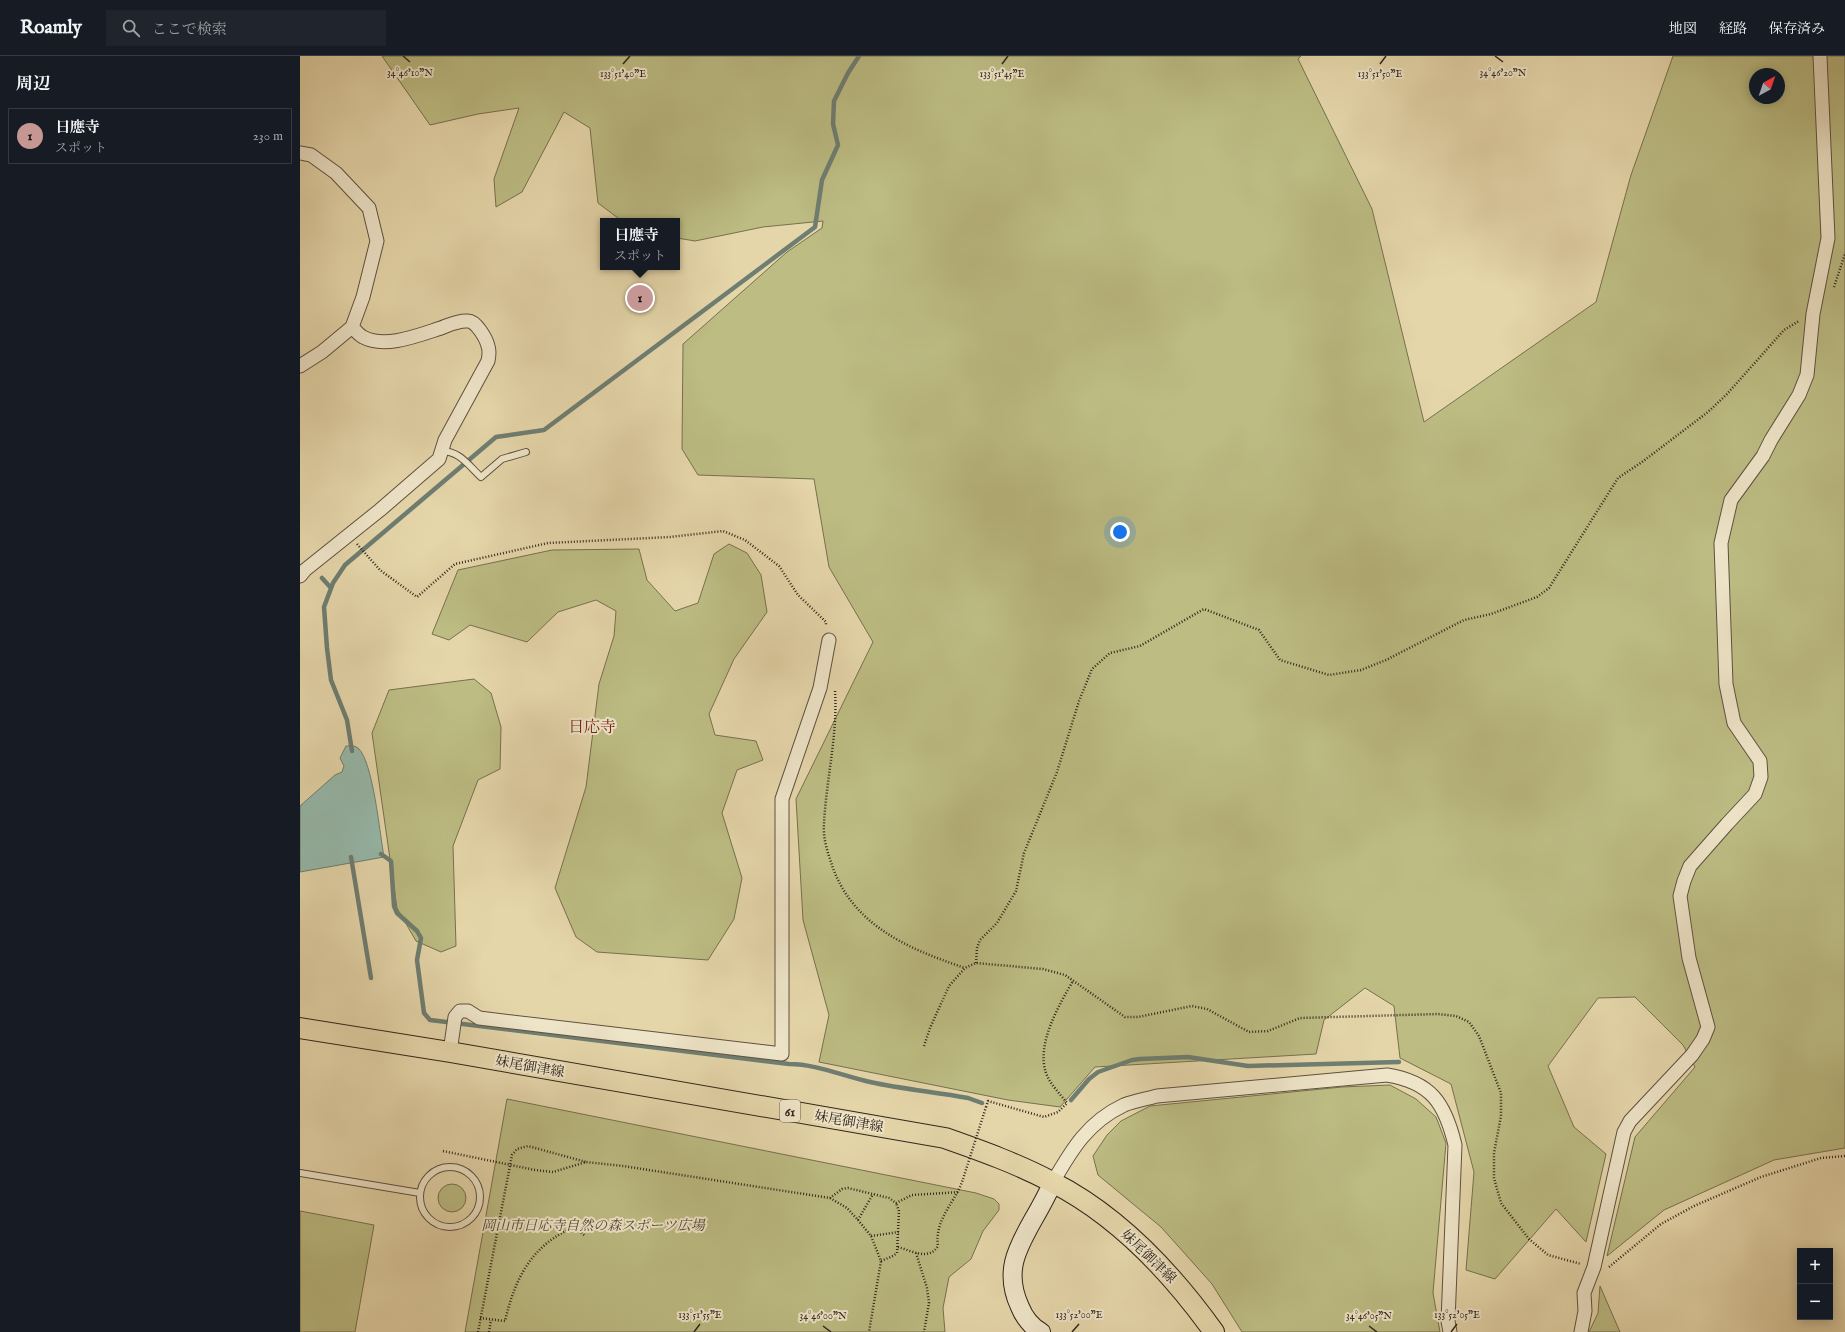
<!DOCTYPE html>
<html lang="ja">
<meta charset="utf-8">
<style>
:root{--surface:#171b24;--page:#20242c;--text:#f1f3f6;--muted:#9ea1a6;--line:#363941;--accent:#c59692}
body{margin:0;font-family:"IM FELL English","Noto Serif JP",serif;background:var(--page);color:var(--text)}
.controls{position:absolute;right:12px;bottom:12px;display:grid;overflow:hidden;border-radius:0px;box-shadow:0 2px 10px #0003}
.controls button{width:36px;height:36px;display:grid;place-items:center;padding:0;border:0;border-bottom:1px solid var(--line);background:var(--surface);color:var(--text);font:20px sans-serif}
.compass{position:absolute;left:1449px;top:12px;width:36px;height:36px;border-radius:50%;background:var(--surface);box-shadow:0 2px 10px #0003;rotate:40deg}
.you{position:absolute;left:820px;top:476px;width:14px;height:14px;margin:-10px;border:3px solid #fff;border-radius:50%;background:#1a73e8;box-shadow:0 0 0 6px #1a73e833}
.badge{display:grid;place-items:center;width:26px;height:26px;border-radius:50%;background:var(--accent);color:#111;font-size:13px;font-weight:700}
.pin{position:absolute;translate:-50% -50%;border:2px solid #fff;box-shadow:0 1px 4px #0006}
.popup{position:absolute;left:300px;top:162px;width:80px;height:52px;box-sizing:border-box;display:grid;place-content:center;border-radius:0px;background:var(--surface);filter:drop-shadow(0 1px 3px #0005);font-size:13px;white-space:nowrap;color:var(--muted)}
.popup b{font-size:15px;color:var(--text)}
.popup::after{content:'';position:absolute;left:50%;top:100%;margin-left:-8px;border:8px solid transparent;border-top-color:var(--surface)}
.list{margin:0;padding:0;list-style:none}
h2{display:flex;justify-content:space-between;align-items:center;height:52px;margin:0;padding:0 16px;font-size:17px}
h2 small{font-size:13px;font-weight:400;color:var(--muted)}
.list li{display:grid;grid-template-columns:26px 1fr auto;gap:12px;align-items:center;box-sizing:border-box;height:56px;margin:0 8px 8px;padding:0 8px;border:1px solid var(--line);border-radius:0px}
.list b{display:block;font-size:15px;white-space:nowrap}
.list p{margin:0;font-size:13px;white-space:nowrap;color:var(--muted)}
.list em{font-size:13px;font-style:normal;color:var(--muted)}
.icon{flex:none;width:22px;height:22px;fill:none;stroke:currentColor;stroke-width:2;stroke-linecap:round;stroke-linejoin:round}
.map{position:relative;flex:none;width:1545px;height:1276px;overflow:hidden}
header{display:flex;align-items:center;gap:24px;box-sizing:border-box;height:56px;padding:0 20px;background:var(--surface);border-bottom:1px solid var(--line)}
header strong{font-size:19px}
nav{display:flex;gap:22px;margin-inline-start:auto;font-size:14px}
.search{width:280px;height:36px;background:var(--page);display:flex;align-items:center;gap:10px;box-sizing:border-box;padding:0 14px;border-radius:0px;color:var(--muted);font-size:15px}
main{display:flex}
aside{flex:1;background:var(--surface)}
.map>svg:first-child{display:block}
.green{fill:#bcbc83;stroke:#777050;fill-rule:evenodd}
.water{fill:#96b9ab;stroke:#6e7e72}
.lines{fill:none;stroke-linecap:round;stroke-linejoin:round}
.stream{stroke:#6e7e72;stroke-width:4.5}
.lane-casing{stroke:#5f5140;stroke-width:8}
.street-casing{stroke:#5f5140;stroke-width:15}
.secondary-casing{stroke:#32251c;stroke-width:20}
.primary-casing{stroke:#32251c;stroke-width:22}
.path{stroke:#32251c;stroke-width:2.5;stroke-dasharray:1 2;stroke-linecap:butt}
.lane{stroke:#eee4c8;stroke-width:6}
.street{stroke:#eee4c8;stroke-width:13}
.secondary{stroke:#eee4c8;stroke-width:18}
.primary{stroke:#e5d6aa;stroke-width:20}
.path-bridge{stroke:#32251c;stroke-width:2.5;stroke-dasharray:1 2;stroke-linecap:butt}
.ticks{fill:none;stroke:#32251c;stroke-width:1.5}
.labels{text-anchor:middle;stroke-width:4;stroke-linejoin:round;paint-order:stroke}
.shield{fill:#eee4c8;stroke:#6a5e50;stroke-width:1}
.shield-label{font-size:13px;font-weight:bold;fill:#32251c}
.street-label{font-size:14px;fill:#32251c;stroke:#eee4c8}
.park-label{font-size:14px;font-style:italic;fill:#544b36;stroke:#eee4c8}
.quarter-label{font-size:16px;fill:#7a1f14;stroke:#eee4c8}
.ticks-label{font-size:10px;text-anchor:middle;fill:#32251c;stroke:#eee4c8;stroke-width:4;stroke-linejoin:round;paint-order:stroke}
</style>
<header>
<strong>Roamly</strong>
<div class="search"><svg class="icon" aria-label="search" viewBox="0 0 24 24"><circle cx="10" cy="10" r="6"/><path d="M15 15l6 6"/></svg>ここで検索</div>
<nav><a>地図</a><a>経路</a><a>保存済み</a></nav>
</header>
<main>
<aside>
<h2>周辺<small></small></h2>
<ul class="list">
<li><span class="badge">1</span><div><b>日應寺</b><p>スポット</p></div><em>230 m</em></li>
</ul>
</aside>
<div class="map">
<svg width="1545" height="1276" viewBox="0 0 1545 1276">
<rect width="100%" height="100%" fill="#e5d6aa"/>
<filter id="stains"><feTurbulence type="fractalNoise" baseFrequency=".005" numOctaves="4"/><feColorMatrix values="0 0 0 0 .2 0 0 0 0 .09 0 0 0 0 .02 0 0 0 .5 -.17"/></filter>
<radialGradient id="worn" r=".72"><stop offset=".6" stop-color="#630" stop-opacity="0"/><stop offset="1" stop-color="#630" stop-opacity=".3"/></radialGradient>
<!-- green -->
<path class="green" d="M82,0H1001L998,3L1072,153L1124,366L1296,246L1331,119L1373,0H1545V1092L1474,1104L1364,1154L1307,1200L1335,1081L1395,1011L1383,989L1335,941L1298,942L1248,1010L1274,1071L1306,1098L1286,1186L1256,1153L1195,1223L1166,1214L1174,1116L1151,1028L1100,1002L1094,950L1065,932L1024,964L1016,998L795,1011L760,1051L708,1044L519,1006L529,959L503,864L496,743L573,586L529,511L514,423L398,419L382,393L383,288L487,196L522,172L523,165L463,171L395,185L377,182V165H322L298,147L290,72L264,56L222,136L196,151L194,123L219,52L178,58L130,69ZM1455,18H1479V42H1455Z
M429,488L447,497L461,519L467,556L434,603L409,658L415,679L456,685L463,704L437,714L422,757L442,822L434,863L408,904L297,896L276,881L255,832L286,731L299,628L314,580L316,555L296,544L258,556L227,586L170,569L149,584L132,578L158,514L252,494L339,493L347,524L375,555L398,547L414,498Z
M174,623L191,637L201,671L200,713L178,724L153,790L156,890L141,896L116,885L97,852L72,677L89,634Z
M1090,1029L1116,1043L1136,1061L1146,1087L1133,1237L1140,1276H942L912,1228L861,1171L798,1119L793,1100L807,1079L821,1065L850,1050L1042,1031Z
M207,1043L676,1137L694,1143L699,1148V1154L683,1175L671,1203L649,1221L643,1252L645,1276H165Z
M138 1142a14 14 0 1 1 28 0a14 14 0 1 1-28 0Z
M0,1155L74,1169L55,1276H0Z
M1300,1230L1320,1276H1289L1298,1257Z"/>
<!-- water -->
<path class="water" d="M46,690C50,690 54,689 58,692C73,705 80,779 84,801L0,816V750L35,719L42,716L44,710L40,702Z"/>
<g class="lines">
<!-- stream -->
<path class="stream" d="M22,522L31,532
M52,695L47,664L31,624L27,592L24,551L33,527L45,509L196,381L244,374L515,171L522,124L538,89L533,68L534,45L548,17L559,0
M81,798L91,805L94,850L97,857L117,875L121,882L117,904L124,957L130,964L489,1008C516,1008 543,1020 570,1026C602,1033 635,1036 668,1042L682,1047
M51,801L71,922
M771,1044L789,1023L798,1016L832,1004L840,1003L888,1001L948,1010L1099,1006"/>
<defs>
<path id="lane" d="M141,395C160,395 168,409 181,421L202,403L226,396
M120 1141a30 30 0 1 1 60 0a30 30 0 1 1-60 0Z
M0,1117L120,1137"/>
<path id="street" d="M0,97L11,99L36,117L69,152L77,185L63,241L52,271L22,296L0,310
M0,520L5,514L80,454L139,403L145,384L188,305C189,300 190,295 188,290C186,282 176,265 168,265C158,264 149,269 141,272C119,279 85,293 63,281C59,279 55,274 52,271
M150,996L155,961L160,955H168L179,962L482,998V743L520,632L529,584
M753,1126C772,1093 788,1066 824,1049C834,1045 846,1043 857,1040L1087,1019C1131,1026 1145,1047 1155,1089L1148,1265L1150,1276
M1281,1276L1285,1255L1284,1237L1294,1211L1324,1076L1330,1065L1392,999L1403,983L1408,971L1389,902L1380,840L1384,825L1390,810L1427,768L1455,738L1461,721L1460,705L1434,667L1426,628L1421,487L1431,444L1463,400L1471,384L1499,339L1507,319L1513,258L1528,182L1520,0"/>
<path id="secondary" d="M741,1276C732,1271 724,1261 720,1251C704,1217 716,1194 733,1164C740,1152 747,1139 753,1126"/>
<path id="primary" d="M0,972L150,996L645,1082C682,1095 718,1108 752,1126C819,1160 871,1216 914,1276"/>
</defs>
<!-- lane casing -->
<use href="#lane" class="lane-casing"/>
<!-- street casing -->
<use href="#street" class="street-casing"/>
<!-- secondary casing -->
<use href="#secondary" class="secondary-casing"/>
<!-- primary casing -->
<use href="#primary" class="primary-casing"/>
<!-- path -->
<path class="path" d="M1534,231L1545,198
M57,488L80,514L117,541L155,508L248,487L370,481L423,475L445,484L479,510L498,539L526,566V570
M535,635C538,677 526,725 524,768C523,779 526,792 530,803C549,868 606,892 665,912
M676,907L677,892L680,884L697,867L716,835L724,797L757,716L779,645L792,613L810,597L840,590L904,553L959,574L980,604L1029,619L1061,614L1086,604L1164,564L1191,558L1237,541L1249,532L1318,422L1342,406L1408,356L1427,338L1484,274L1499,265
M624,990L630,972L649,930L665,912L676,907L743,913L765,919L825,961H838L892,950L907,953L949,976L968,975L1000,962L1138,958L1156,960L1169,966L1179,980L1201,1037V1060L1194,1097V1122L1201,1147L1229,1183L1248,1199L1281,1208
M686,1051L688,1045L744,1061L758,1056L767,1047C760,1038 750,1028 746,1017C736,988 759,949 773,925
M143,1095L235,1114L253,1116L286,1106L323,1110L530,1142L542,1133L548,1132L589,1142L596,1147L612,1139L660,1136
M530,1142L547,1152L558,1164L571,1180L581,1205L569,1276
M558,1164L573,1138
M571,1180L599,1176
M598,1191C612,1195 629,1205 638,1190C634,1163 656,1146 663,1123
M616,1197L627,1232L629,1247L624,1276
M581,1205L593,1200L597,1197L599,1155L596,1147
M1309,1211L1361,1168L1394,1150L1461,1121L1521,1102L1545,1100
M180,1262L205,1265C215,1222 232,1188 275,1171L285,1180
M178,1276L212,1099L217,1093L228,1090L286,1106
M189,1276L191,1264"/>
<!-- lane -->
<use href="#lane" class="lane"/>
<!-- street -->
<use href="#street" class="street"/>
<!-- secondary -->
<use href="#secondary" class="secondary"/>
<!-- primary -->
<use href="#primary" class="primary"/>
<!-- path-bridge -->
<path class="path-bridge" d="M663,1123L686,1051"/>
</g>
<!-- ticks -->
<path class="ticks" d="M103,0L110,6M1195,0L1203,6M323,8L330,0M702,8L708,0M1080,8L1086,0M523,1270L531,1276M1069,1270L1077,1276M394,1276L400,1268M772,1276L779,1268M1151,1276L1157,1268"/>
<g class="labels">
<!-- shield labels -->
<rect class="shield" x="480" y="1044" width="20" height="22" rx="3"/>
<g class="shield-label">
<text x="490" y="1060">61</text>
</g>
<!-- street labels -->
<g class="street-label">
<text transform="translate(230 1010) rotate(10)" y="5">妹尾御津線</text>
<text transform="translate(549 1065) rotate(10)" y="5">妹尾御津線</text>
<text transform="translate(849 1200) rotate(44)" y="5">妹尾御津線</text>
</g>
<!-- park labels -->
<g class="park-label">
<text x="293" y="1174">岡山市日応寺自然の森スポーツ広場</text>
</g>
<!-- quarter labels -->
<g class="quarter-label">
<text x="292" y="676">日応寺</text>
</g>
</g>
<g class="ticks-label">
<text x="110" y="20">34°46'10"N</text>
<text x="1203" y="20">34°46'20"N</text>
<text x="323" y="21">133°51'40"E</text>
<text x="702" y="21">133°51'45"E</text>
<text x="1080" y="21">133°51'50"E</text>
<text x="400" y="1262">133°51'55"E</text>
<text x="779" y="1262">133°52'00"E</text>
<text x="1157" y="1262">133°52'05"E</text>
<text x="523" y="1263">34°46'00"N</text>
<text x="1069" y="1263">34°46'05"N</text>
</g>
<rect width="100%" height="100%" filter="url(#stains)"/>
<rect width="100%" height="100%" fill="url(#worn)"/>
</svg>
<div class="controls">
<button>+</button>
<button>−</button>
</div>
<svg class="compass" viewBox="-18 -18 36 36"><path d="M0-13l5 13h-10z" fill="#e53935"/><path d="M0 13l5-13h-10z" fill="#9ea1a6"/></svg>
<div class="you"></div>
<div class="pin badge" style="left:340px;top:242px">1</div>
<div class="popup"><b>日應寺</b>スポット</div>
</div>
</main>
